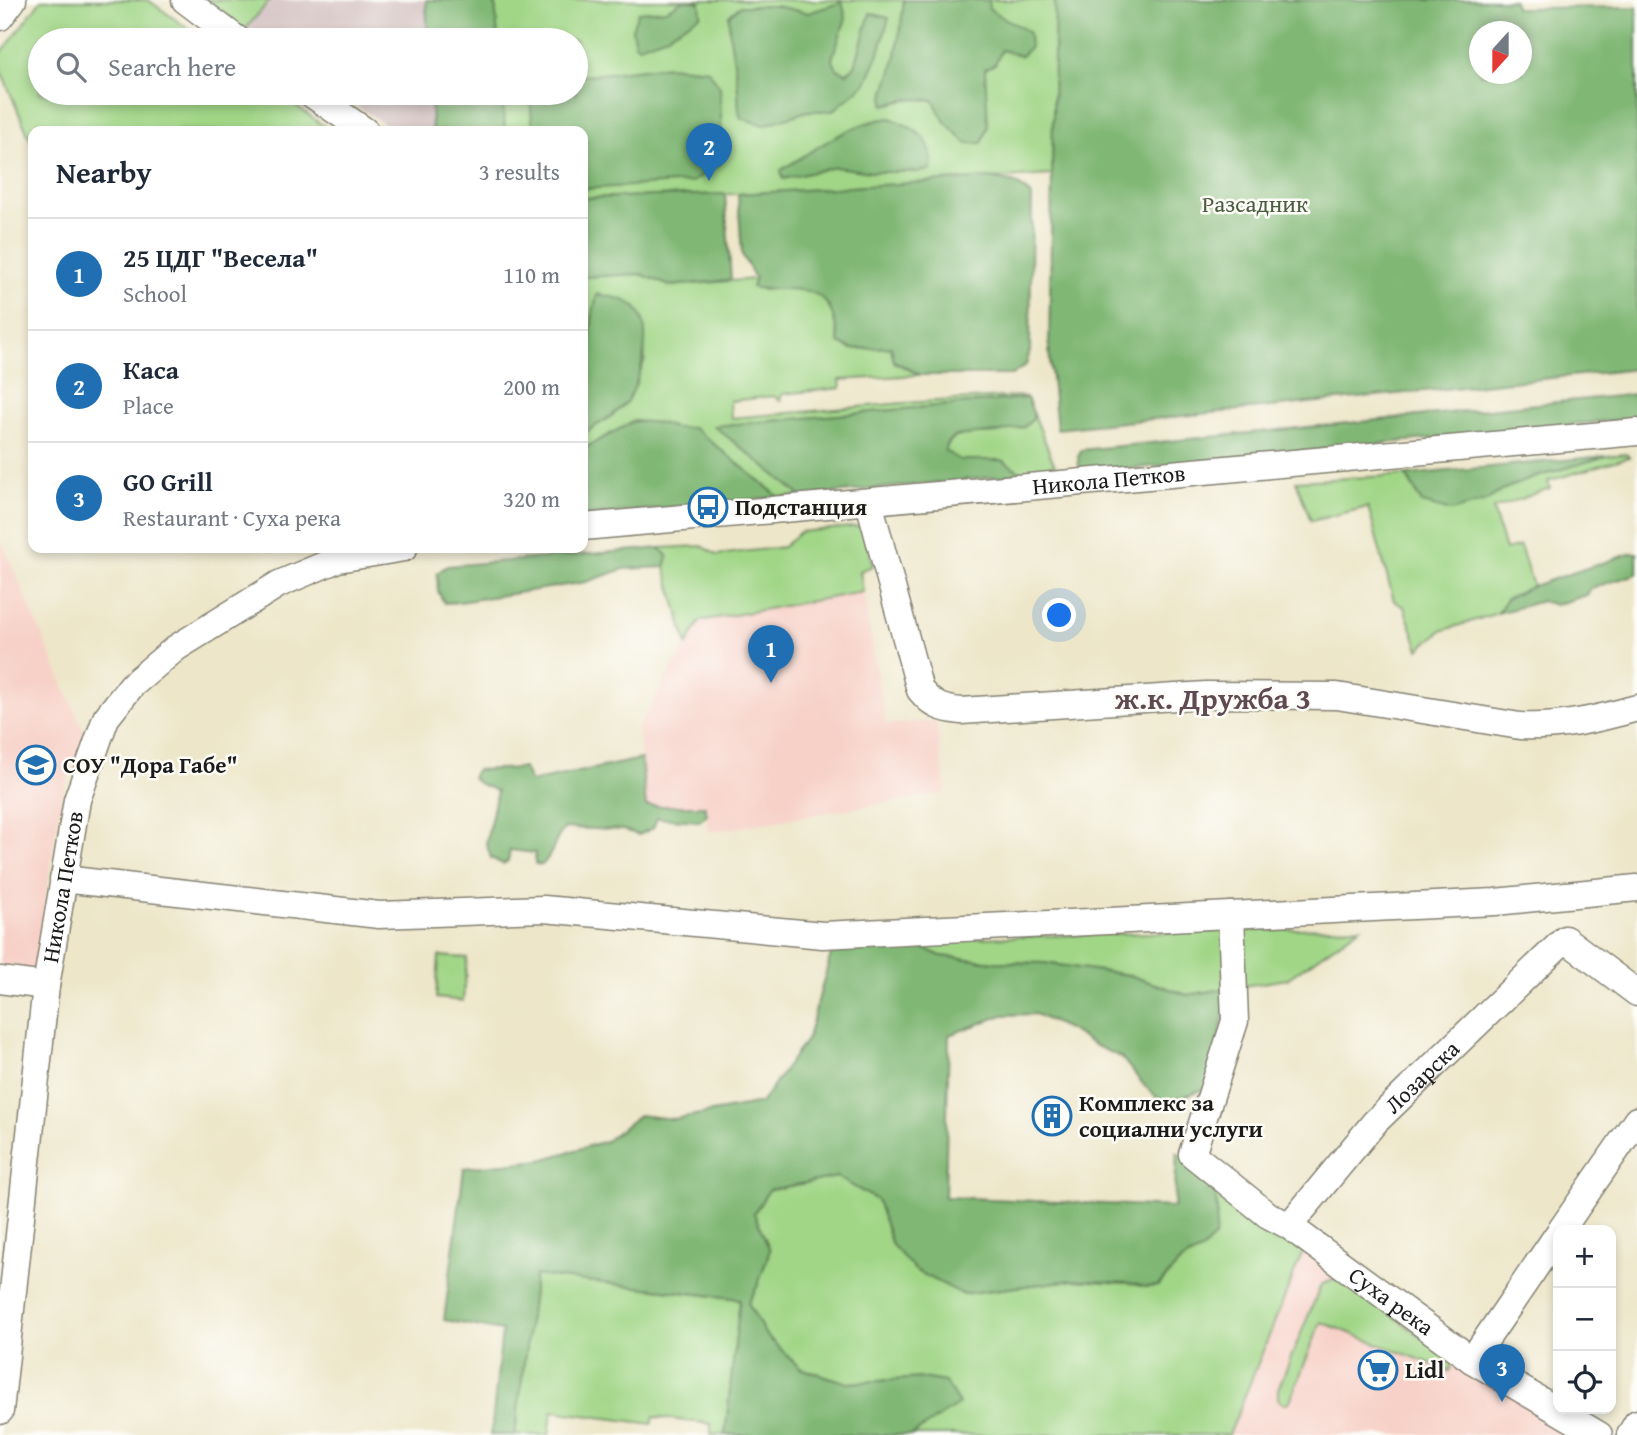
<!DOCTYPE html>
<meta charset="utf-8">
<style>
:root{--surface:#fff;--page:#f2f2f3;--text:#1f2937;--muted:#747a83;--line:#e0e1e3;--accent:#1f6fb2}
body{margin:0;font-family:"Gentium Book Plus",serif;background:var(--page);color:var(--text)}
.controls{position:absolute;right:21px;bottom:21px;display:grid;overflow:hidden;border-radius:14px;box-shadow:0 4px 10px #0003}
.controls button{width:63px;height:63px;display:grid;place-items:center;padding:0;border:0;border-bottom:2px solid var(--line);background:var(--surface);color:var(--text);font:35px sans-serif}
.compass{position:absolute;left:1469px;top:21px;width:63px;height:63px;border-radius:50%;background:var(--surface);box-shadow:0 4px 10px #0003;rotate:201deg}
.you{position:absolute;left:1060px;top:616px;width:24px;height:24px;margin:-18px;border:5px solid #fff;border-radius:50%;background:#1a73e8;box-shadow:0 0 0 10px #1a73e833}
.badge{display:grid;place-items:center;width:46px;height:46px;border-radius:50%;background:var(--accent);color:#fff;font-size:23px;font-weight:700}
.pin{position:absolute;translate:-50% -58px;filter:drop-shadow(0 2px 4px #0008)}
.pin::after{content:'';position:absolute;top:37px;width:24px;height:21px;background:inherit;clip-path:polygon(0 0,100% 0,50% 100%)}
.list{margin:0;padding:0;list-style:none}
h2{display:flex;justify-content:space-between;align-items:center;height:91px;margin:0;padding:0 28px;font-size:30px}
h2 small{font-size:23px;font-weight:400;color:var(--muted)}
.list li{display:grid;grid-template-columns:46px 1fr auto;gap:21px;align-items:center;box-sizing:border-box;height:112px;padding:0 28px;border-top:2px solid var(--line)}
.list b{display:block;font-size:26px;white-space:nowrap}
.list p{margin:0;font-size:23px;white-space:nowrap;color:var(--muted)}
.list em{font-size:23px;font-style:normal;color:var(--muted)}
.icon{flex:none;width:38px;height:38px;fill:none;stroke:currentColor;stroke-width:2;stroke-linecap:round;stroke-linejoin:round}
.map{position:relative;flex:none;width:1637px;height:1435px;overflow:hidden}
.search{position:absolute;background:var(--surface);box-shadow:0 4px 10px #0003;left:28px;top:28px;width:560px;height:77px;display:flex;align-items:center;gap:18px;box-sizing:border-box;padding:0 24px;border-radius:38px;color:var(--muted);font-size:26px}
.panel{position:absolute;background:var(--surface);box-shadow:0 4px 10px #0003;left:28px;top:126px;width:560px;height:427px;border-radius:14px}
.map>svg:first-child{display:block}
.built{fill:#f7d1c8}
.industrial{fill:#d2bfc0}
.green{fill:#a1d687;stroke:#5e7952;stroke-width:2}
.forest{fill:#80b774;stroke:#4e6a48;stroke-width:2;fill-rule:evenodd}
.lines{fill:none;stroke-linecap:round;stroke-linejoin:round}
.minor-casing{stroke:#848172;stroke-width:29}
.minor{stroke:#fff;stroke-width:26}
.labels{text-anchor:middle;stroke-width:5;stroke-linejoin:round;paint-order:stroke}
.park-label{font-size:23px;fill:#4b5d41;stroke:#fdfcf7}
.street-label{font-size:23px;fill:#1c1c1c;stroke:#fdfcf7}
.poi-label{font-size:23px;font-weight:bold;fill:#1c1c1c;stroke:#fdfcf7;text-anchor:start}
.district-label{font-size:30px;font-weight:bold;fill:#5f4952;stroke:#fdfcf7}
</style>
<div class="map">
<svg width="1637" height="1435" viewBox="0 0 1637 1435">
<rect width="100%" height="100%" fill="#fdfcf7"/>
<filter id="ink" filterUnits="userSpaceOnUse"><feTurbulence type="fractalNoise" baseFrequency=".0143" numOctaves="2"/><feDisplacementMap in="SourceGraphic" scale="14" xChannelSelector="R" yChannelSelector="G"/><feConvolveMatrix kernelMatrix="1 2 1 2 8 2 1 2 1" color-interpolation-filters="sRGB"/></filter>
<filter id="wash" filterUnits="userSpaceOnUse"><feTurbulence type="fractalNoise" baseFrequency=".00686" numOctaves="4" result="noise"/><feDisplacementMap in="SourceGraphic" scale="28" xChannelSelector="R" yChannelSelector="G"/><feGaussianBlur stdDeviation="1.57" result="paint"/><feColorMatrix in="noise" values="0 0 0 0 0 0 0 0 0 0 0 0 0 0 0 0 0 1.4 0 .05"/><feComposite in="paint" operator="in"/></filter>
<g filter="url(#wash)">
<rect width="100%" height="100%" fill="#ede6c9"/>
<!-- built -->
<path class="built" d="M0,538L84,732L61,799L34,971L0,966Z
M863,592L886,724L936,721L946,793L709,832L705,806H646L638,728L700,621Z
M1304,1249L1575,1435H1229Z"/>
<!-- industrial -->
<path class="industrial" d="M270,0H426L428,40H259L245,30Z
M338,93H431L432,131H395Z"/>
<!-- green -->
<path class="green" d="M41,0H148L204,40H40V93H278L331,131H33V146L0,69V55Z
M202,0H270L245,30Z
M495,0H1055L1052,175L738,194L583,198V131H505L502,93H576V40H498Z
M641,274L670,286L755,279L762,290C785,288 821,285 833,310C837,319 837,333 839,343L852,349L891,347L894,362L920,375L840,380L841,388L782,394L780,401L774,396L730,401L731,418L904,403L1022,396L1027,398L715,426L801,496L779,497L694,428H674L660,423L634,421L583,449V434L615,413L634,386L645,360L643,320L590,348L588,362L589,387L584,390L583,277Z
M1033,412L1057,471L1024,474L1002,460H960L945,452C952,425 981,438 1002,432C1012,428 1023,423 1033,419Z
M1626,454L1629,457L1548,481L1550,488L1493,509L1505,550L1520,546L1533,586L1506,599L1498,613L1441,631L1419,649L1404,607L1394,601L1368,507L1311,521L1296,481L1406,475L1422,503L1486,501L1504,489L1536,477L1606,456Z
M862,526L873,566L860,571L863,592L700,621L687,645L665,567L668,557L660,548L702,546L717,555L783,547L800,532Z
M1361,927L1287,979L1187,995L1129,975L1044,963L995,962L941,956L904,940Z
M439,956L467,958L463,1001L436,998Z
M837,1177L877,1200L892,1245L962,1294L1073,1280L1129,1283L1146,1287L1158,1286L1182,1260L1201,1251L1217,1214L1215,1183L1304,1249L1229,1435H912L922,1378L848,1383L800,1368L765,1334L748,1303L758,1285L754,1213L769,1190Z
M535,1275L740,1299L725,1435H711V1424L654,1417L652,1424L552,1411L549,1435H515Z
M1335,1278L1344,1279L1453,1361L1450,1371L1321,1322L1290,1401L1284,1404L1278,1399V1389L1321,1285Z"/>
<!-- forest -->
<path class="forest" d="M426,0H495L498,40H428Z
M684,0L700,2L701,15L664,37L639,46L635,44L632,29L638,12L666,10Z
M904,0H989V8C1002,20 1016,22 1029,33L1030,47L1021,56L1002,50L995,64L985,69L988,126L982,143H966L945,122L933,100L909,99L884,105C883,91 889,81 893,67C899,45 901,23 904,0Z
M1055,0H1514L1515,8L1637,7V369L1057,429L1049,350ZM1480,32H1522V74H1480Z
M842,2L846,18L832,59L837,69L847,73L855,66L870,13L889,18L879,53L866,83L833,111H808L764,125L741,118C737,109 739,100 738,90C736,64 728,41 729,16L740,6H776L808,13Z
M668,66L708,70L720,87L722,151L720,164L692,182L583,189V131H533L530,97L532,93H576V77Z
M431,93H502L505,131H432Z
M890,118C915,128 936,139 931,170L917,172H871L835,167L783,179L781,170C815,150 850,122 890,118Z
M989,178L1016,183L1032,196L1030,351L1026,365L1012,375H920L894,361L891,347L852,349L839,343C832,301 825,288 779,289C769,289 762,290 752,287L755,278L742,255L738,194Z
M725,194L731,280L670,286L641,274L583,277V198Z
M597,294C610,297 628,298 637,309C655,329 640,388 623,406C612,418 596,425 583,434V390L589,387C587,356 590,324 597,294Z
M1637,394V418L1087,473L1079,467L1078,457L1081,450Z
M1027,398L1033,412V419L1024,427L1000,432L955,436L948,442L945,451L960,460H1002L1024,474L801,496L714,426Z
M634,421L660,423L674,428H694L779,497L583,516V449Z
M1606,456L1536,477L1504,489L1486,501L1451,511L1422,503L1406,475Z
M660,548L668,557L665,567L624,569L586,582L460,602L444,603L438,591L437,573L447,566Z
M1632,553H1637V574L1591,588L1587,595L1555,605L1542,601L1498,613L1506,599L1533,586Z
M641,759L646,806H705L707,815L699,821L657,818L653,828L639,835L623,830L565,828C552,841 556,852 542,865L535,864V853L510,850L508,861L503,864L491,858L486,843L497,791L478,783L472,777L476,770L524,768L530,782Z
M904,940L941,956L995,962L1044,963L1129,975L1187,995L1225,989L1226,1006L1208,1088L1163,1103L1143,1084L1121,1057L1096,1046L1070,1030L1035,1014L1003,1015L949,1035L945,1197L1174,1207L1177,1153L1215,1183L1217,1214L1215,1237L1201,1251L1182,1260L1158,1286L1146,1287L1129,1283L1073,1280L962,1294L915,1270L892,1245L877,1200L837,1177L769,1190L754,1213L770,1250L758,1285L748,1303L765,1334L800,1368L848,1383L922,1378L945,1382L959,1404L912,1435H725L740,1299L535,1275L515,1435H491L502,1331L444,1320L464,1168L541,1160L606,1141L639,1115L673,1119L761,1103L808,1037L834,943Z"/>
</g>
<g filter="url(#ink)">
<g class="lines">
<defs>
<g id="minor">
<path d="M185,0L238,40"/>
<path d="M0,17L13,0"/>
<path d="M310,93L365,131"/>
<path d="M869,502L920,690C933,706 942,709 961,711L1206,695L1337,696L1520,726C1560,728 1598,719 1637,708"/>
<path id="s1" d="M583,527L1637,432"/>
<path d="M63,879L379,915L544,909L823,935L1495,902L1637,888"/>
<path id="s2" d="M1231,915L1235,1021L1192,1154L1268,1215L1289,1226L1472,1360L1599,1435"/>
<path d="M0,980L46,986"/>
<path id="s3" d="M1289,1226L1375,1122L1565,939L1637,993"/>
<path d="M1561,1230L1637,1120"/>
<path d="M1472,1360L1558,1234"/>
<path id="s4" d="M0,1411L46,986L77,800L106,718L132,685L176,648L279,584L338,559L404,548"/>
<path d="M1630,1435L1637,1423"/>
</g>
</defs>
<!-- minor casing -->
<use href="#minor" class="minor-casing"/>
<!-- minor -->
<use href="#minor" class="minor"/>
</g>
</g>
<!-- icons -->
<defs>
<symbol id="bus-ring" viewBox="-11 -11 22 22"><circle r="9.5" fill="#fdfcf7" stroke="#1f6fb2" stroke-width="1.5"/><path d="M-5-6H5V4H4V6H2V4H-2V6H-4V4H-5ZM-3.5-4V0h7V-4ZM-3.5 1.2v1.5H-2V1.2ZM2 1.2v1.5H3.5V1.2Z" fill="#1f6fb2"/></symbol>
<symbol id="school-ring" viewBox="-11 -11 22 22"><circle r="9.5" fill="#fdfcf7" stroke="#1f6fb2" stroke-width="1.5"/><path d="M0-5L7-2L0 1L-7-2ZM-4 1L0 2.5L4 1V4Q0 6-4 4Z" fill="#1f6fb2"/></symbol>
<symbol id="building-ring" viewBox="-11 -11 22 22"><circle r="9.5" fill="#fdfcf7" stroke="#1f6fb2" stroke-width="1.5"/><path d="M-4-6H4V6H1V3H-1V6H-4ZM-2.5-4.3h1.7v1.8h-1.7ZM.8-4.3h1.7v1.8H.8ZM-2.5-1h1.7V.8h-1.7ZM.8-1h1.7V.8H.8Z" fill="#1f6fb2"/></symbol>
<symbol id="supermarket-ring" viewBox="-11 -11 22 22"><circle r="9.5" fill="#fdfcf7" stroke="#1f6fb2" stroke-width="1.5"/><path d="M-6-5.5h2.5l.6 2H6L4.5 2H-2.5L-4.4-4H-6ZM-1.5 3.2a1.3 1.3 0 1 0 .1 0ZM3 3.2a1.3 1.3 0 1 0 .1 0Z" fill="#1f6fb2"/></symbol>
</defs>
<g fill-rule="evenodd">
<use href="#bus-ring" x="686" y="485" width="44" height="44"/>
<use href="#school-ring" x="14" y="743" width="44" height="44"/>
<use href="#building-ring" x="1030" y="1094" width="44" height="44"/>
<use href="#supermarket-ring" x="1356" y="1348" width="44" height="44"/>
</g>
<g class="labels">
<!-- park labels -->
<g class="park-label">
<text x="1255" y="212">Разсадник</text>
</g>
<!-- street labels -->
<g class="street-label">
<text dy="8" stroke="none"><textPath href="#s1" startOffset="528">Никола Петков</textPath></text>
<text dy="8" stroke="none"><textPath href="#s4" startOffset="528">Никола Петков</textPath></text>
<text dy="8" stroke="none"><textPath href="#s3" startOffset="200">Лозарска</textPath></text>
<text dy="8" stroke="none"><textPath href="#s2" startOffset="494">Суха река</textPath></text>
</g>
<!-- poi labels -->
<g class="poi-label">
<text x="735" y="515">Подстанция</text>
<text x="63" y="773">СОУ "Дора Габе"</text>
<text x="1079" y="1111">Комплекс за<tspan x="1079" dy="26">социални услуги</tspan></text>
<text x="1405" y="1378">Lidl</text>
</g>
<!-- district labels -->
<g class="district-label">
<text x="1213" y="709">ж.к. Дружба 3</text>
</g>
</g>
</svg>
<div class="controls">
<button>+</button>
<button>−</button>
<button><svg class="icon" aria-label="locate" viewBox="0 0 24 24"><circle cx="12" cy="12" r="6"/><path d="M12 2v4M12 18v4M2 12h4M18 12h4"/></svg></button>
</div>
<svg class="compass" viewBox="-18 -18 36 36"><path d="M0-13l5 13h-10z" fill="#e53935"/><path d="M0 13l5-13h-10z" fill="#747a83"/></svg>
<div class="you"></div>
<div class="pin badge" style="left:771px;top:683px">1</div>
<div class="pin badge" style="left:709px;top:181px">2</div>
<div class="pin badge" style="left:1502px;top:1402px">3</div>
<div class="search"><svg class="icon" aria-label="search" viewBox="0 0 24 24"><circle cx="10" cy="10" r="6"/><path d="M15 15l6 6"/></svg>Search here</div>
<section class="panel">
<h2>Nearby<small>3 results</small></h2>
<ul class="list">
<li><span class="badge">1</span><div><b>25 ЦДГ &quot;Весела&quot;</b><p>School</p></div><em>110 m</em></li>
<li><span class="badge">2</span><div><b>Каса</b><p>Place</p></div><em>200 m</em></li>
<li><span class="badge">3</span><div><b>GO Grill</b><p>Restaurant · Суха река</p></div><em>320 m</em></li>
</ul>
</section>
</div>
